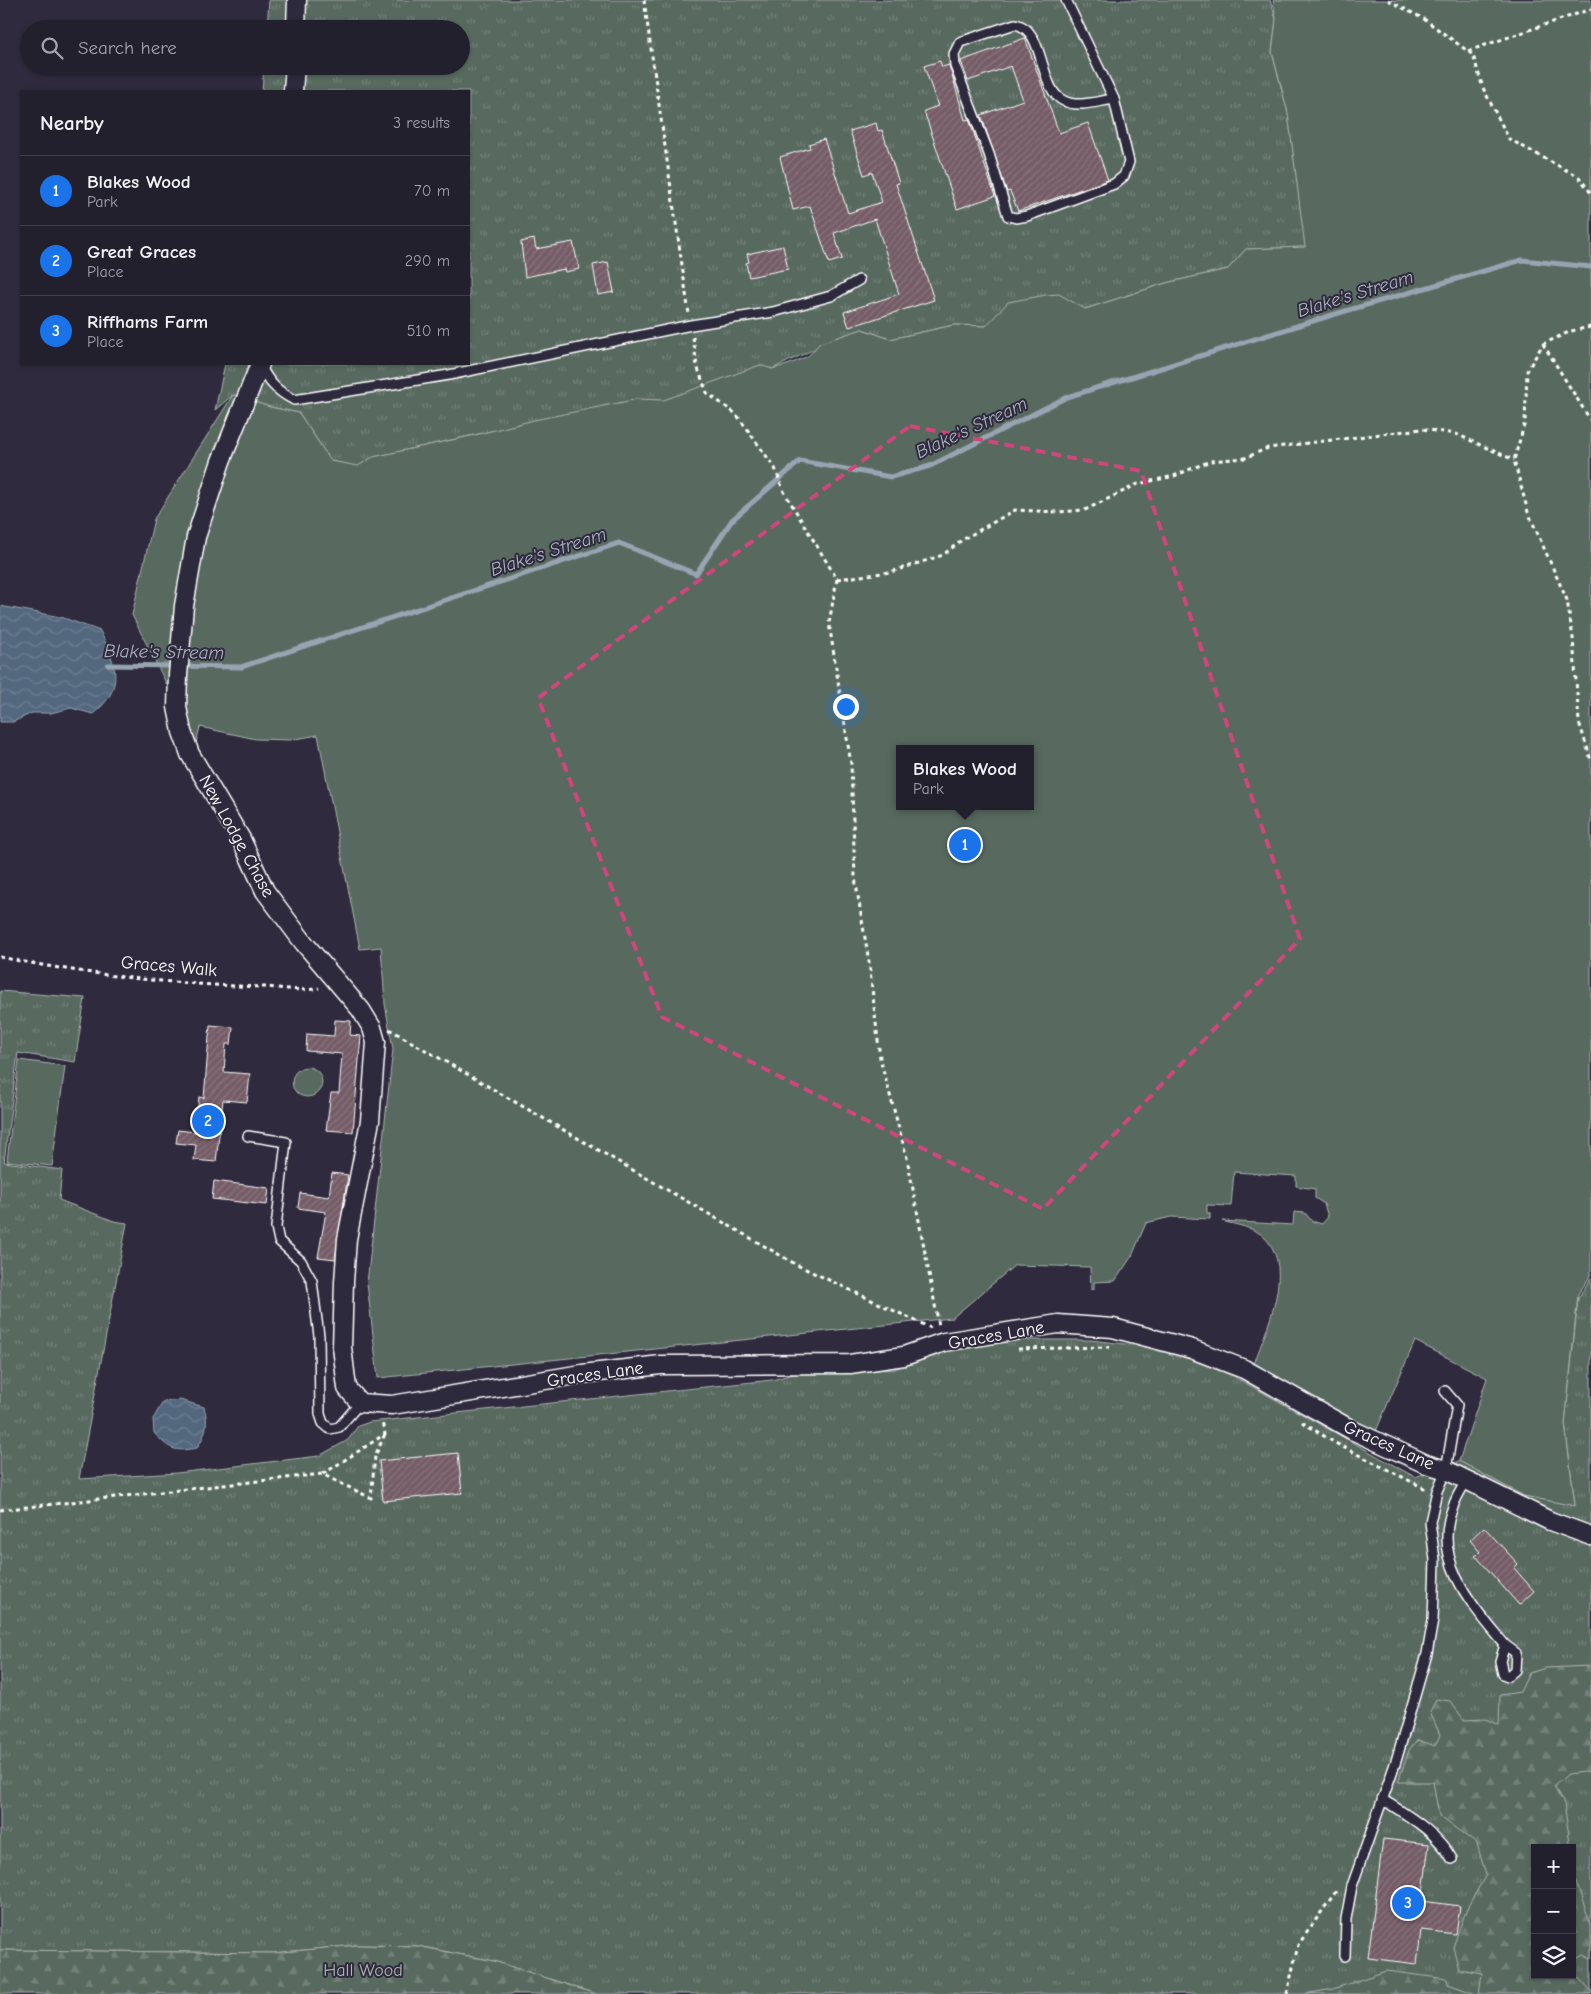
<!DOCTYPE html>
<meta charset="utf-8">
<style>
:root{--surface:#23202e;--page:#2f2d3a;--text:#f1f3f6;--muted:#a3a3aa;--line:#403e4a;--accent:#1a73e8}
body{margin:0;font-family:"Comic Neue",sans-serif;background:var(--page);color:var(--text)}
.controls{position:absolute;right:15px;bottom:15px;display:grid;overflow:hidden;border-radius:0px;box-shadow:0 1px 4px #0004}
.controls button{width:45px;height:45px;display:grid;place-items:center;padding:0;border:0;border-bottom:1px solid var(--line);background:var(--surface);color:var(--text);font:25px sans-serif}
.you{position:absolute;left:845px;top:706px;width:18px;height:18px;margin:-12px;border:4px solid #fff;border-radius:50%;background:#1a73e8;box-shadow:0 0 0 8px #1a73e833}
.badge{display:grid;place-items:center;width:32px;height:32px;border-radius:50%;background:var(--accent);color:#fff;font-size:16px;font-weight:700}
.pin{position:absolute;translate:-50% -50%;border:2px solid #fff;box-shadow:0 1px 5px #0006}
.popup{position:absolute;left:896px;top:745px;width:138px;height:65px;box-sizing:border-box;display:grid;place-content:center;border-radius:0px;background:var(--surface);filter:drop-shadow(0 1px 4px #0005);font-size:16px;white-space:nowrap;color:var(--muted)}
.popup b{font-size:19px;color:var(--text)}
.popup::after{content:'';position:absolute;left:50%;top:100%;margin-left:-10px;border:10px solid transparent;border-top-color:var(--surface)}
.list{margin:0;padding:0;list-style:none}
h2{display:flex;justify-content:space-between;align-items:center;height:65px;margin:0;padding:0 20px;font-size:21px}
h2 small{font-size:16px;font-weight:400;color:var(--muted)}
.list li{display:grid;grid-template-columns:32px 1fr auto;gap:15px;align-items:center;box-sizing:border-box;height:70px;padding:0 20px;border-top:1px solid var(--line)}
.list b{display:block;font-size:19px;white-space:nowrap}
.list p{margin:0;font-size:16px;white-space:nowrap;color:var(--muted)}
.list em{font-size:16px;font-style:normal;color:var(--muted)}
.icon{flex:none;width:28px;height:28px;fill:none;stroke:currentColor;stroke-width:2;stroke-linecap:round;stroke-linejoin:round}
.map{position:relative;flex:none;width:1591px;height:1994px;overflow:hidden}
.search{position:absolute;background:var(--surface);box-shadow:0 1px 4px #0004;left:20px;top:20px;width:450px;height:55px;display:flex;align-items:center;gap:12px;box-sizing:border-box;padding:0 18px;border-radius:28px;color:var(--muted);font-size:19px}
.panel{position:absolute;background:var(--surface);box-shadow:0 1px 4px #0004;left:20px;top:90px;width:450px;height:275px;border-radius:0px}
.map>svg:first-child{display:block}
.grass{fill:url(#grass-tufts);stroke:#acb4b0;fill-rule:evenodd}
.forest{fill:url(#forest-firs);stroke:#acb4b0}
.park{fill:#596a61;stroke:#acb4b0;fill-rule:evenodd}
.water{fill:url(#water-waves);stroke:#98a4b2}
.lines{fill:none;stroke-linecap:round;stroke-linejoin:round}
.stream{stroke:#98a4b2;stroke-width:5}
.building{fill:url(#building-hatch);stroke:#fff}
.lane-casing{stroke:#fff;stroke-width:12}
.street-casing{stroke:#fff;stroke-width:21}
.path{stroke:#fff;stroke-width:3;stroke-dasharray:4 4;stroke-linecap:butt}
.lane{stroke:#2f2a3d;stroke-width:9}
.street{stroke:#2f2a3d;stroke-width:18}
.marked{fill:none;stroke:#ce467c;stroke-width:4;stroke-dasharray:10 6;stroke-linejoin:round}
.labels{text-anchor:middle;stroke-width:4;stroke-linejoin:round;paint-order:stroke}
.street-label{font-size:18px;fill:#fff;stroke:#2f2a3d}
.park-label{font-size:18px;fill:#acb4b0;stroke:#2f2a3d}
.water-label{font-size:19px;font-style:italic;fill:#a9b3be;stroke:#2f2a3d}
</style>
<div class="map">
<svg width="1591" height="1994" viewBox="0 0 1591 1994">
<defs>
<pattern id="grass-tufts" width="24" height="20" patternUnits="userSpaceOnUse" patternTransform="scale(1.25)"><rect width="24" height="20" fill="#596a61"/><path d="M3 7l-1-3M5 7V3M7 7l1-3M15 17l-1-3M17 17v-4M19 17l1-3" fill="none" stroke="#728079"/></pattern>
<pattern id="forest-firs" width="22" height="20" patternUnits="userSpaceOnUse" patternTransform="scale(1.25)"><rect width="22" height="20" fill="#596a61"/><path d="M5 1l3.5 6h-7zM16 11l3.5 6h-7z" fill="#728079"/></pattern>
<pattern id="water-waves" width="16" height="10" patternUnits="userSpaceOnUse" patternTransform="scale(1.25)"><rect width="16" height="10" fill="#53677e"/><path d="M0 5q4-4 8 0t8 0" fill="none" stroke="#6d7e91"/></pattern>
<pattern id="building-hatch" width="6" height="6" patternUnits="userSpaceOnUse" patternTransform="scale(1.25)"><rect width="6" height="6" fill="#745c66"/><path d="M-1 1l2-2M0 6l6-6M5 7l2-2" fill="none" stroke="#89747d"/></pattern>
</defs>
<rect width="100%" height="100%" fill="#2f2a3d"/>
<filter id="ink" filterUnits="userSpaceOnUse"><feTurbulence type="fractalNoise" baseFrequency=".02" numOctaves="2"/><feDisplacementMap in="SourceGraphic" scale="10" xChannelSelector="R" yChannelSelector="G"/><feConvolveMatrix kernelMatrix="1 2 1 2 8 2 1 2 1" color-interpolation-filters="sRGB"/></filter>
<g filter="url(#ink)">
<!-- grass -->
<path class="grass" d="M269,0H1270L1276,19L1272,52L1288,113L1306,247L1246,249L1228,269L1166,283L1085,309L986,326L954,325L890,339L862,329L840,337L772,369L664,403L634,400L374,457L365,469L331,461L299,413L270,407L233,395L215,410L225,364H469V91H262L264,66H461V29H267Z
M0,991L85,998L75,1062L18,1053L4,1162L62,1170L59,1200L114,1221L127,1223L79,1479L177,1473L319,1456L348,1440L358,1426L370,1422L772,1380L800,1372L894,1369L943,1351L1013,1340H1091L1160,1348L1233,1376L1415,1477L1459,1461L1524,1496L1575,1505L1565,1424L1578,1298L1591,1278V1994H596L494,1961L417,1946L357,1945L273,1953L0,1950ZM1535,1848H1572V1975H1535Z"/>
<!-- forest -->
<path class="forest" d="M1591,1666V1771L1568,1774L1554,1786L1564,1804L1571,1848H1535V1975H1572V1969L1591,1991V1994H1479L1482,1973L1459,1969L1453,1947L1467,1908L1486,1875L1477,1844L1439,1816L1433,1782H1398L1409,1750L1418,1740L1435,1746L1440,1735L1430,1712L1436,1699L1450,1701L1464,1720L1485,1719L1499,1725L1500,1695L1520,1692L1529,1673L1546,1668Z
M1572,1854L1575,1879L1591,1925V1959L1583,1955L1572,1962Z
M357,1945L417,1946L494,1961L596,1994H0V1950L273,1953Z
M1386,1971L1447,1979L1448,1984L1476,1994H1305L1333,1989Z"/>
<!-- park -->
<path class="park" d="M1273,0H1591V1275L1578,1294L1565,1424L1575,1506L1524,1496L1459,1461L1487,1378L1415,1341L1376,1431L1298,1394L1253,1367C1265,1331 1296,1270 1265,1238C1255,1227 1235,1225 1222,1221L1293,1225L1294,1212L1305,1213L1312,1221L1322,1224L1328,1217L1324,1204L1315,1198V1189L1296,1186V1176L1234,1172L1231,1206L1207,1205V1213H1210V1219L1171,1217L1146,1223L1132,1256L1115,1281L1094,1282V1289L1091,1290L1090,1267L1015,1265L952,1318L378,1378L367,1283L393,1049L385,1004L381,947L360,949L318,735L290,740L256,739L200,727L196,743L132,615L154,519L233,395L270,407L299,413L331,461L358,466L373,457L475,435L534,420L638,399L664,400L760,365L772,369L790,364L808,356L820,343L862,329L890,339L954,325L986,326L1008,302L1046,295L1059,294L1085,309L1166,283L1228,269L1246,249L1305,247L1288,113L1272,52L1276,19ZM900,749H1030V806H900Z
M19,1060L65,1066L52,1166L7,1161Z
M292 1082a15 15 0 1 1 30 0a15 15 0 1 1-30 0Z"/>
<!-- water -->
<path class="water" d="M0,606L61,617L100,631C116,663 126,688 93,714L71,708L51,713H32L13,722H0Z
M180,1400L204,1407C209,1423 206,1434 197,1448C174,1452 170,1450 154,1433L153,1419L163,1402Z"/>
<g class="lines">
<!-- stream -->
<path class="stream" d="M108,665L241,667L619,543L696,574L732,520L800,461L891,477L930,466L1067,397L1342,312L1522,260L1591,267"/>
</g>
<!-- building -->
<path class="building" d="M1025,38L1059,133L1088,123L1108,180L1018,211L1010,191L1007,192L981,115L1023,100L1011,66L968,81L961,61Z
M940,61L942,67L949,65L965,120L969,119L995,196L957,209L924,111L938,106L924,66Z
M876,123L878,131L882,130L899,183L896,184L934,300L849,327L844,312L899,294L875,219L834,233L842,259L829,263L810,206L793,210L780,157L810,148L809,144L824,139L848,213L882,202L872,172L864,175L850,131Z
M534,239L536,249L573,242L579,269L565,272L564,269L525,277L521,242Z
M783,246L788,269L749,277L746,263L749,262L747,254Z
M608,262L614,292L598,295L593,265Z
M335,1020L351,1021L350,1035L361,1036L353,1132L326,1130L331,1093H339L342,1054L306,1051L307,1034L334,1036Z
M210,1025L233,1027L231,1044H226L224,1072L250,1074L247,1102L223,1100L216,1162L194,1160L196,1145L176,1143L178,1130L195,1132L199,1097L204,1098Z
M332,1173L348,1175L335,1259L318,1257L326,1212L298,1208L300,1193L329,1197Z
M214,1181L269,1188L267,1205L212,1199Z
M458,1453L462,1493L383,1501L379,1461Z
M1484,1527L1518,1564L1514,1568L1534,1591L1519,1605L1475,1555L1480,1552L1470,1540Z
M1383,1839L1429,1844L1422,1901L1460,1906L1456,1934L1421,1930L1417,1964L1368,1958Z"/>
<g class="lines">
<defs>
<path id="lane" d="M1066,0L1114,99L1129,162L1124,176L1114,184L1027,216L1016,218L1008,216L989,154L955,66L954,54L960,42L1015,24C1046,29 1038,90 1064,101C1078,108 1099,101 1114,99
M260,365C269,383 277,391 294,400L449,375L691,325L773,312L831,296L859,280
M248,1136L286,1142L276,1227L279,1241L301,1261L312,1281L319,1336L320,1414L323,1423L330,1429L339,1427L360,1403
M1467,1480C1462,1488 1456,1497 1453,1507C1431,1561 1473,1606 1505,1645L1500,1661L1503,1674L1508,1676L1515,1670L1516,1653L1505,1645
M1382,1799C1408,1816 1436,1831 1452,1859
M1345,1956L1346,1919L1352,1886L1396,1761L1427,1654L1433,1620L1434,1592L1435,1560L1430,1522L1437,1491L1446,1470L1457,1405L1445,1391"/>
<path id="street" d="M296,29L297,0
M293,91L295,66
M260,364L221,461L196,537L184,606L178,675L177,707L182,732L190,754L241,839L265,891L304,943L361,1010L372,1028L376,1042L370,1121L347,1239L344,1282L342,1347L347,1388L360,1403L392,1405L582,1374L661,1365L850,1364L904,1356L944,1342L1058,1324L1113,1328L1192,1349L1244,1369L1352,1430L1426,1464L1446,1470L1550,1521L1591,1536"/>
</defs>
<!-- lane casing -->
<use href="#lane" class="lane-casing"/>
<!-- street casing -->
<use href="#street" class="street-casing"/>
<!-- path -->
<path class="path" d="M644,0L689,314
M1388,0L1424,19L1473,55L1483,88L1509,139L1579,177L1591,193
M1468,51L1591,9
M1591,327L1571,331L1543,344L1527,371L1525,422L1514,460L1528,512L1567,600L1573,638L1579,722L1591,760
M693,337L697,366L707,393L736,414L775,468L783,490L837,579L829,623L851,764L855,878L869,962L880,1058L907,1158L939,1326
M1543,344L1591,421
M837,579L891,572L943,555L962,540L1015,510L1057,512L1085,510L1138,484L1174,476L1210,461L1245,458L1268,448L1422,429L1456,434L1514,460
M0,957C87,975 177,985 266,987C282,988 304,992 319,988
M389,1029L797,1265L931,1328
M1018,1349L1111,1347
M1302,1422L1335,1443L1424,1488V1491
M323,1474L385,1434L382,1422
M0,1510L322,1474L371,1498L375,1456L385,1434
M1287,1994L1298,1945L1337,1890"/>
<!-- lane -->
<use href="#lane" class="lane"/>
<!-- street -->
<use href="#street" class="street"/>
</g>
</g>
<!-- marked area -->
<path class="marked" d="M910,426L1141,471L1300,939L1043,1209L662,1017L538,698Z"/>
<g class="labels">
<!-- street labels -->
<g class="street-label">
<text transform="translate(237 836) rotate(61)" y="6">New Lodge Chase</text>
<text transform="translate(169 966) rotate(5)" y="6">Graces Walk</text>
<text transform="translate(996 1335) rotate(-10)" y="6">Graces Lane</text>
<text transform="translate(595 1374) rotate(-8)" y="6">Graces Lane</text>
<text transform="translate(1389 1445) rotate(24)" y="6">Graces Lane</text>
</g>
<!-- park labels -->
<g class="park-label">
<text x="363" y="1976">Hall Wood</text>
</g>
<!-- water labels -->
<g class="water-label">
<text transform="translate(1355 293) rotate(-17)" y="7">Blake's Stream</text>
<text transform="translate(971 427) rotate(-25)" y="7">Blake's Stream</text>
<text transform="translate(548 551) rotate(-18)" y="7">Blake's Stream</text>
<text transform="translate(164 651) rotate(1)" y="7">Blake's Stream</text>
</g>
</g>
</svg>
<div class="controls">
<button>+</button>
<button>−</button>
<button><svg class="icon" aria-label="layers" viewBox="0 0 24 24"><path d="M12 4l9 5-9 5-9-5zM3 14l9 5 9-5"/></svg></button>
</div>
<div class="you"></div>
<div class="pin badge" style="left:965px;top:845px">1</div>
<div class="popup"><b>Blakes Wood</b>Park</div>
<div class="pin badge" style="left:208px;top:1121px">2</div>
<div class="pin badge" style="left:1408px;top:1903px">3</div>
<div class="search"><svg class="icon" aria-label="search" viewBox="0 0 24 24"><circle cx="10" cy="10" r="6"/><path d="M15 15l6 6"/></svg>Search here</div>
<section class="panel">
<h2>Nearby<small>3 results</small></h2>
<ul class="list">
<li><span class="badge">1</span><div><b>Blakes Wood</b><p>Park</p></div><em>70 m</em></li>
<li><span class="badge">2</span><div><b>Great Graces</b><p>Place</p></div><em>290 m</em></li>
<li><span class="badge">3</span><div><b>Riffhams Farm</b><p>Place</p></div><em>510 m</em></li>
</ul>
</section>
</div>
